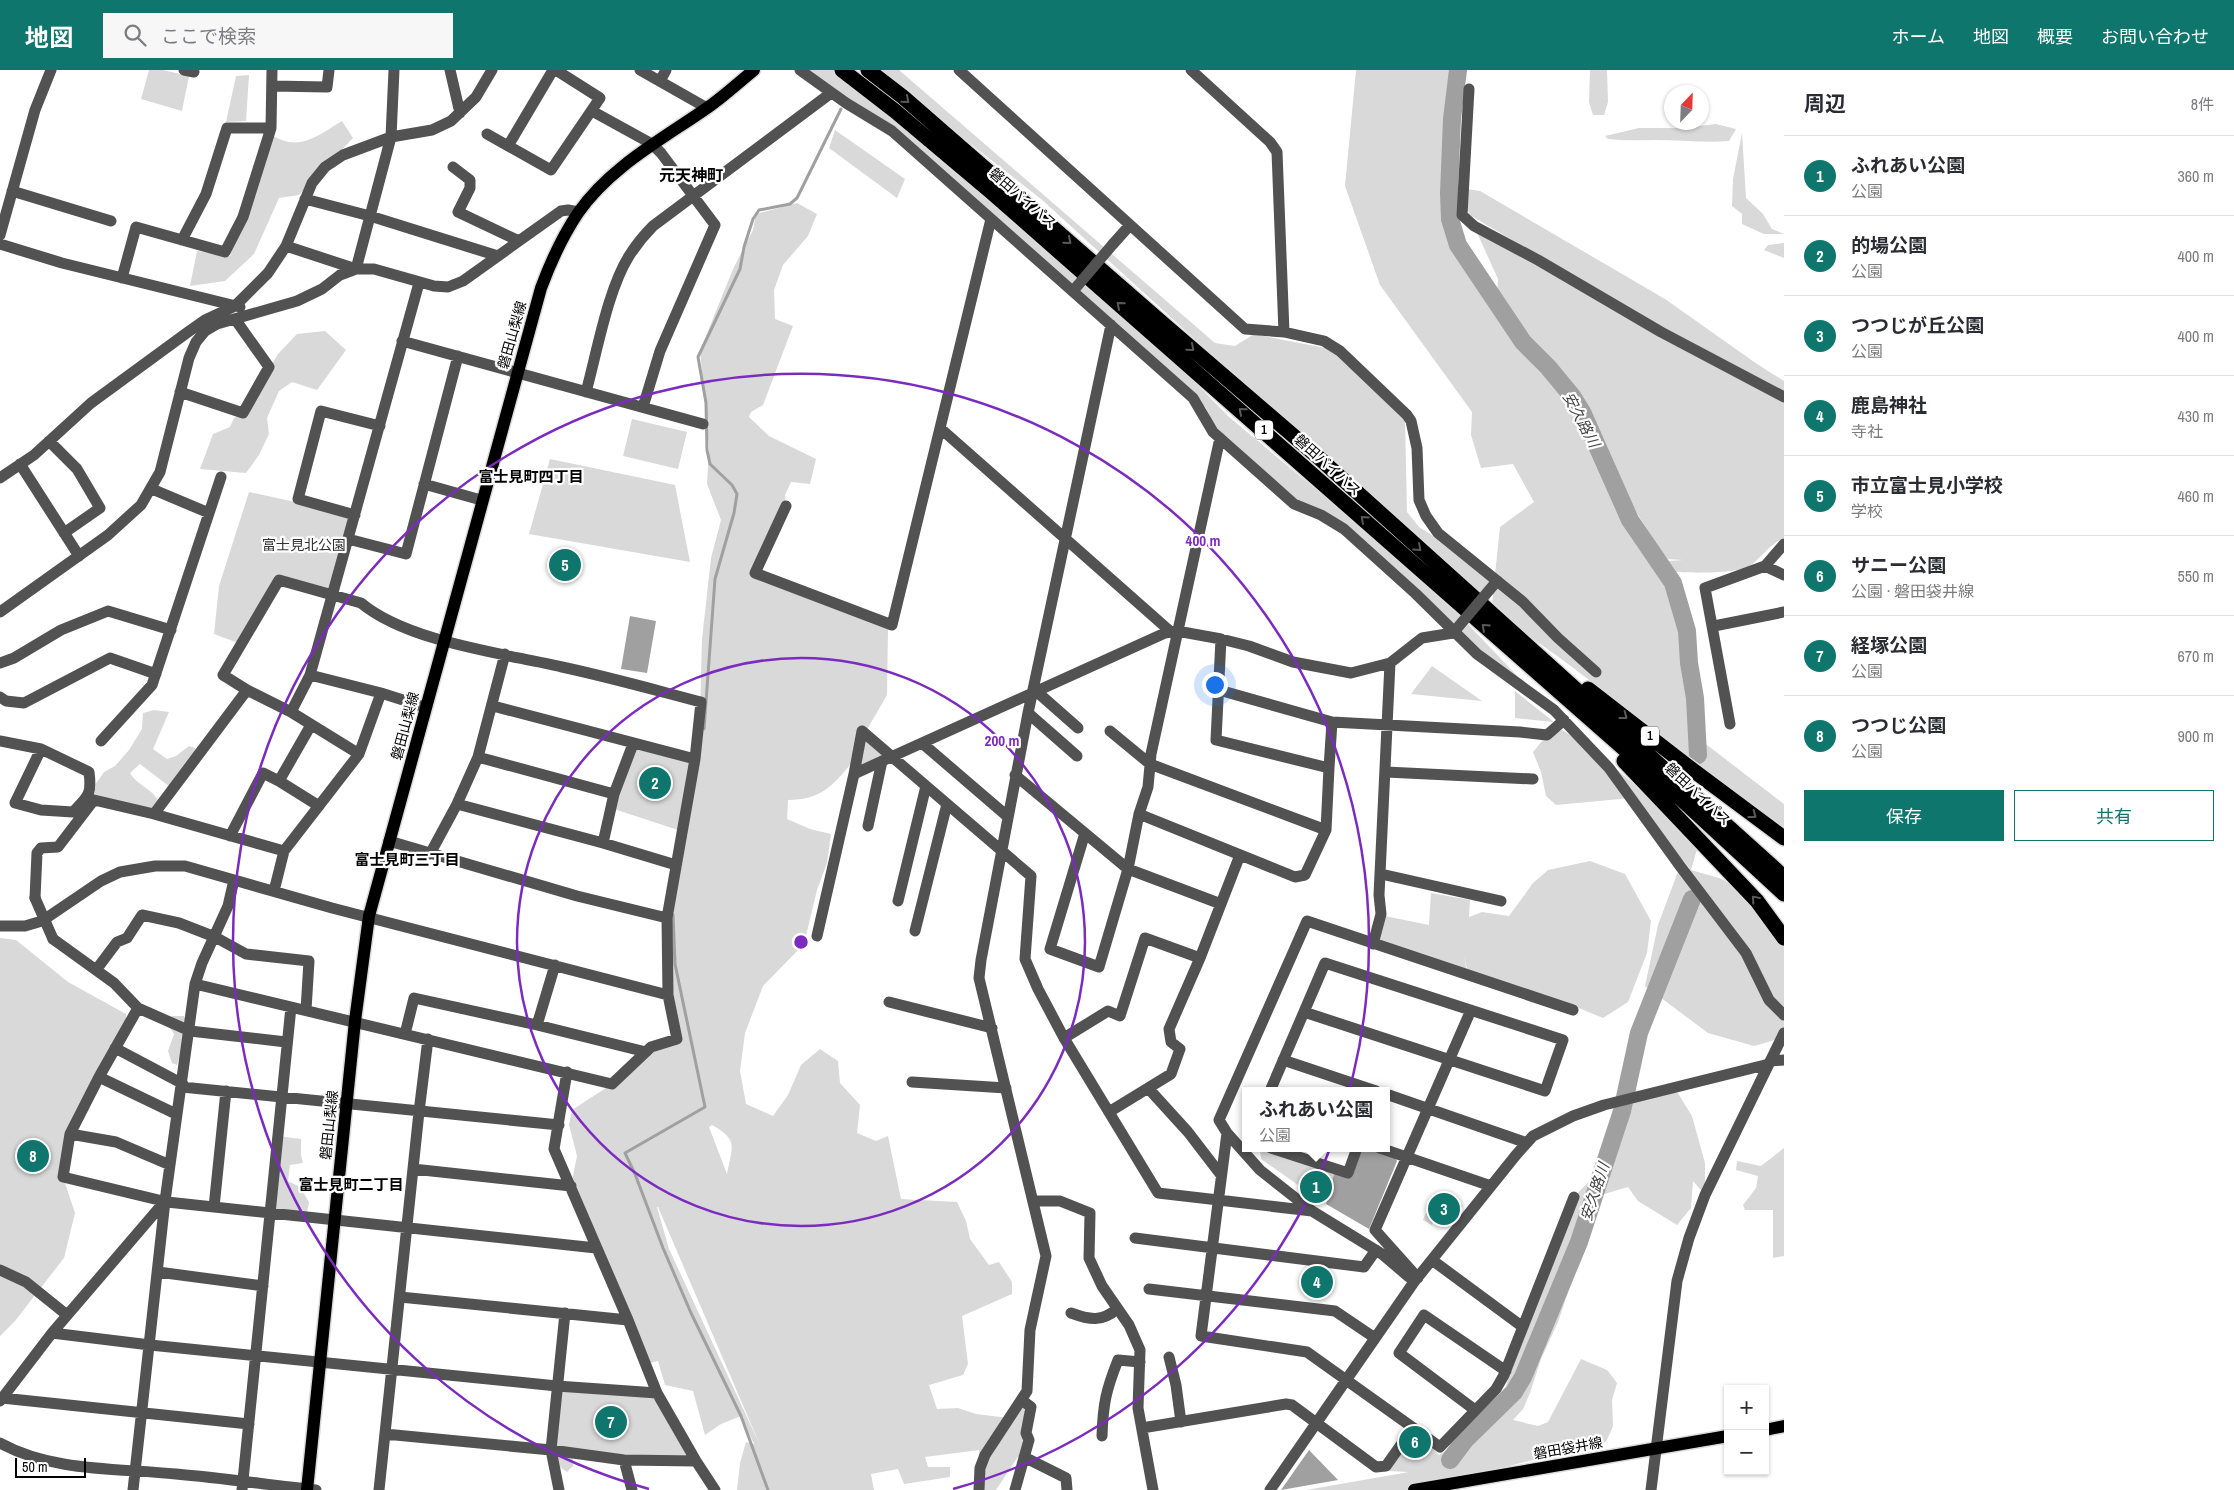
<!DOCTYPE html>
<html lang="ja">
<meta charset="utf-8">
<style>
:root{--surface:#fff;--page:#f7f7f7;--text:#2b2b33;--muted:#7c7c81;--line:#e1e1e2;--accent:#0f766e}
body{margin:0;font-family:"Archivo Narrow","Noto Sans JP",sans-serif;background:var(--page);color:var(--text)}
.controls{position:absolute;right:15px;bottom:15px;display:grid;overflow:hidden;border-radius:0px;box-shadow:0 1px 4px #0004}
.controls button{width:45px;height:45px;display:grid;place-items:center;padding:0;border:0;border-bottom:1px solid var(--line);background:var(--surface);color:var(--text);font:25px sans-serif}
.compass{position:absolute;left:1664px;top:15px;width:45px;height:45px;border-radius:50%;background:var(--surface);box-shadow:0 1px 4px #0004;rotate:23deg}
.scale{position:absolute;left:15px;bottom:12px;width:71px;box-sizing:border-box;padding-left:5px;border:2px solid #000;border-top:0;font-size:14px;line-height:18px;white-space:nowrap;color:#000;-webkit-text-stroke:4px #fff;paint-order:stroke}
.you{position:absolute;left:1214px;top:614px;width:18px;height:18px;margin:-12px;border:4px solid #fff;border-radius:50%;background:#1a73e8;box-shadow:0 0 0 8px #1a73e833}
.badge{display:grid;place-items:center;width:32px;height:32px;border-radius:50%;background:var(--accent);color:#fff;font-size:16px;font-weight:700}
.pin{position:absolute;translate:-50% -50%;border:2px solid #fff;box-shadow:0 1px 5px #0006}
.popup{position:absolute;left:1242px;top:1017px;width:148px;height:65px;box-sizing:border-box;display:grid;place-content:center;border-radius:0px;background:var(--surface);filter:drop-shadow(0 1px 4px #0005);font-size:16px;white-space:nowrap;color:var(--muted)}
.popup b{font-size:19px;color:var(--text)}
.popup::after{content:'';position:absolute;left:50%;top:100%;margin-left:-10px;border:10px solid transparent;border-top-color:var(--surface)}
.list{margin:0;padding:0;list-style:none}
h2{display:flex;justify-content:space-between;align-items:center;height:65px;margin:0;padding:0 20px;font-size:21px}
h2 small{font-size:16px;font-weight:400;color:var(--muted)}
.list li{display:grid;grid-template-columns:32px 1fr auto;gap:15px;align-items:center;box-sizing:border-box;height:80px;padding:0 20px;border-top:1px solid var(--line)}
.list b{display:block;font-size:19px;white-space:nowrap}
.list p{margin:0;font-size:16px;white-space:nowrap;color:var(--muted)}
.list em{font-size:16px;font-style:normal;color:var(--muted)}
.actions{display:flex;gap:10px;padding:15px 20px}
.actions a{flex:1;padding:11px 0;border:1px solid var(--accent);border-radius:0px;text-align:center;font-size:18px;color:var(--accent)}
.actions .main{background:var(--accent);color:#fff}
.icon{flex:none;width:28px;height:28px;fill:none;stroke:currentColor;stroke-width:2;stroke-linecap:round;stroke-linejoin:round}
.map{position:relative;flex:none;width:1784px;height:1420px;overflow:hidden}
header{display:flex;align-items:center;gap:30px;box-sizing:border-box;height:70px;padding:0 25px;background:var(--accent);color:#fff}
header strong{font-size:24px}
nav{display:flex;gap:28px;margin-inline-start:auto;font-size:18px}
.search{width:350px;height:45px;background:var(--page);display:flex;align-items:center;gap:12px;box-sizing:border-box;padding:0 18px;border-radius:0px;color:var(--muted);font-size:19px}
main{display:flex}
aside{flex:1;background:var(--surface)}
.map>svg:first-child{display:block}
.green{fill:#d9d9d9;fill-rule:evenodd}
.water{fill:#a0a0a0}
.lines{fill:none;stroke-linecap:round;stroke-linejoin:round}
.stream{stroke:#a0a0a0;stroke-width:3}
.river{stroke:#a0a0a0;stroke-width:18}
.major-casing{stroke:#dbdbdb;stroke-width:15}
.highway-casing{stroke:#dbdbdb;stroke-width:18}
.minor{stroke:#525252;stroke-width:11}
.major{stroke:#000;stroke-width:12}
.highway{stroke:#000;stroke-width:15}
.minor-bridge{stroke:#525252;stroke-width:11}
.oneway{stroke:#595959}
.ring{fill:none;stroke:#7b2cbf;stroke-width:2.5}
.labels{text-anchor:middle;stroke-width:4.5;stroke-linejoin:round;paint-order:stroke}
.shield{fill:#fff;stroke:#4c4c4c;stroke-width:1}
.shield-label{font-size:12px;font-weight:bold;fill:#000}
.street-label{font-size:14px;fill:#000;stroke:#fff}
.park-label{font-size:14px;fill:#303030;stroke:#fff}
.water-label{font-size:15px;font-style:italic;fill:#414141;stroke:#fff}
.neighbourhood-label{font-size:15px;font-weight:bold;fill:#000;stroke:#fff}
.quarter-label{font-size:16px;font-weight:bold;fill:#000;stroke:#fff}
.centre{fill:#7b2cbf;stroke:#fff;stroke-width:2.5}
.ring-label{font-size:15px;text-anchor:middle;font-weight:bold;fill:#7b2cbf;stroke:#fff;stroke-width:4.5;stroke-linejoin:round;paint-order:stroke}
</style>
<header>
<strong>地図</strong>
<div class="search"><svg class="icon" aria-label="search" viewBox="0 0 24 24"><circle cx="10" cy="10" r="6"/><path d="M15 15l6 6"/></svg>ここで検索</div>
<nav><a>ホーム</a><a>地図</a><a>概要</a><a>お問い合わせ</a></nav>
</header>
<main>
<div class="map">
<svg width="1784" height="1420" viewBox="0 0 1784 1420">
<rect width="100%" height="100%" fill="#fff"/>
<!-- green -->
<path class="green" d="M149,0H163L189,6L182,41L141,29Z
M801,0H838L1111,227L1229,347L1337,437L1464,550L1540,630L1445,554L1366,478L1284,425L1220,368L1206,338L919,85Z
M876,0H899L1215,273L1235,276L1254,264L1330,279L1405,349L1407,442L1419,457L1463,485L1494,514L1500,457L1534,432L1513,394L1481,398L1471,365L1472,342L1380,215L1345,116L1356,0H1457L1443,123L1462,182L1512,257L1567,325L1582,351L1593,386L1615,423L1635,471L1662,507L1683,551L1691,607L1694,665L1784,734V761C1738,727 1692,692 1648,657C1597,616 1547,575 1491,542L1494,516L1481,530L1041,129Z
M1590,0H1607L1608,32L1604,45H1593L1589,32Z
M249,5L246,51L226,52L236,6Z
M342,51L353,68L299,125L279,128L254,184L225,211L190,216L197,181L230,186L270,64C299,83 317,66 342,51Z
M1716,54L1736,59L1729,71C1704,73 1680,70 1655,70C1639,70 1624,71 1608,69L1605,66L1639,58H1682Z
M835,60L905,109L897,128L829,78Z
M1742,63L1746,128L1763,144L1772,159L1784,164H1764L1742,154V144L1732,136L1733,109Z
M1467,119L1480,121L1665,229L1757,294L1784,311V468C1770,474 1763,486 1751,495C1740,504 1691,503 1676,502L1668,491L1683,490L1666,489L1621,418L1583,329L1527,268L1497,224L1498,209L1474,156L1692,277L1470,145L1460,125Z
M797,133L817,144L808,166L783,195L774,220L775,249L793,256L763,335L751,342L749,347L769,366L816,389L810,414L791,412L785,425L786,436L755,503L888,559L887,625L865,663L891,687L855,700L857,686C836,712 824,730 788,730L787,749L810,759L831,764L827,793L817,820L804,874L763,916L745,963L740,1001L746,1034L773,1046L788,1025L801,995L820,979L838,991L840,1013L860,1035L857,1063L876,1071L888,1066L901,1129L957,1132L966,1151L970,1169L989,1195L999,1192L1012,1212V1224L962,1246L968,1294L963,1305L929,1315L937,1339L958,1338L976,1344L1009,1348L1023,1331L1029,1370L996,1420H979V1380L925,1387L928,1397H950V1407L904,1414L898,1399L871,1404L874,1420H737L740,1393L746,1372L754,1374L741,1346L721,1354L705,1365L693,1321L665,1315L658,1291L646,1294L571,1116L577,1086L569,1055L572,1040L612,1014L651,978L677,969L667,848L681,761L611,738L633,674L699,687L702,569L711,488L721,450L707,414L709,377L700,281L733,199L753,160L756,144ZM712,1055C739,1070 732,1077 727,1104L709,1057ZM657,1137H658L760,1375L669,1179Z
M1784,173V188L1764,180L1768,175Z
M325,261L346,280L317,320L292,312L279,321L267,348L269,364L259,385L246,403L200,399L213,364L230,357L234,348L243,343L278,284L297,264Z
M632,349L687,362L678,399L623,386Z
M550,389L675,415L690,492L529,464Z
M249,422L355,445L332,525L279,510L241,574L214,564L219,516Z
M1432,596L1482,631L1411,624Z
M1515,621L1554,652L1515,648Z
M154,640L169,642L153,679L167,689L176,686L189,676L195,678V684L170,717L140,694L130,703C139,717 150,717 158,730L154,744L88,725L104,702L115,696L129,680L142,659L143,643Z
M1562,660C1614,690 1657,736 1697,779L1691,800L1722,809L1764,840L1784,868V963L1782,968L1754,976L1708,963L1645,916L1658,855L1680,796L1690,799L1631,728L1556,735L1546,726L1541,702L1533,682L1547,665Z
M1590,791L1625,804L1651,851L1647,883L1628,932L1603,948L1569,934L1468,903L1464,886L1467,902L1374,870L1385,846L1429,855L1431,823L1470,830L1469,847L1482,842L1509,846L1533,813L1548,800Z
M0,868L16,870L68,912L126,944V960L70,1064L63,1107L75,1143L64,1188L15,1251L0,1266Z
M172,946H184C191,962 182,979 177,995L172,993L168,981L174,964L168,955Z
M1674,1017L1692,1046L1705,1093V1125L1693,1111L1691,1138L1677,1155L1638,1131L1628,1117L1601,1125L1558,1252L1541,1289L1530,1323L1523,1339L1513,1350L1538,1356L1548,1352L1581,1289L1607,1300L1617,1313L1612,1330L1613,1356L1606,1372L1411,1420H1306L1409,1402L1387,1401L1413,1358L1439,1385L1449,1378L1506,1317L1515,1277L1574,1127L1616,1083L1612,1068L1633,1028Z
M277,1066L301,1069V1085L303,1093L290,1095L288,1111L300,1117L309,1132L307,1143L272,1141Z
M1260,1078L1336,1099L1325,1134L1261,1089Z
M1784,1078V1186L1773,1188V1140H1745L1743,1135L1756,1118L1758,1106L1736,1100L1737,1091L1761,1096Z
M1433,1125L1463,1135L1450,1154L1437,1143L1432,1155L1423,1150Z
M557,1316L656,1328L687,1387L573,1384V1396L567,1402L557,1395Z"/>
<!-- water -->
<path class="water" d="M630,546L656,551L647,603L621,599Z
M1367,1078L1395,1088L1397,1091L1369,1159L1326,1134L1335,1101L1351,1105L1360,1080Z
M1309,1380L1338,1410L1281,1420Z"/>
<g class="lines">
<!-- stream -->
<path class="stream" d="M704,659L715,509L734,443L737,424L732,415L710,394L707,380L706,333L698,287L740,199L744,177L753,149L759,140L790,134L797,128L841,39
M673,845L675,894L705,1037L625,1083L635,1104L663,1178L691,1243L741,1346L768,1420"/>
<!-- river -->
<path class="river" d="M1458,0L1452,49L1449,123L1450,149L1458,175L1523,272L1548,297L1572,326L1582,342L1630,450L1673,513L1687,561L1689,593L1695,628L1698,685
M1450,1390L1465,1370L1514,1322L1523,1307L1579,1172L1622,1041L1639,963L1692,829"/>
<defs>
<path id="major" d="M1765,1360L1784,1356
M307,1420L355,951L369,846L541,218C551,191 562,167 578,143C610,97 661,70 707,38C723,27 738,13 754,0
M1414,1420L1728,1366"/>
<path id="highway" d="M842,0L895,41L990,121L1680,728L1784,824
M868,0L903,27L1161,252L1318,387L1784,807
M1588,619L1686,695L1784,768
M1624,691L1757,831L1784,868"/>
</defs>
<!-- major casing -->
<use href="#major" class="major-casing"/>
<!-- highway casing -->
<use href="#highway" class="highway-casing"/>
<!-- minor -->
<path class="minor" d="M184,0L194,2
M450,0L460,43
M640,0L707,38
M800,0L846,33L892,61L1193,328L1213,362L1294,434L1321,445L1344,459L1416,524L1477,584L1554,640L1609,698L1680,796L1746,883L1769,930L1784,945
M959,0L1245,259L1284,262L1324,271L1340,281L1407,345L1411,351L1417,378L1419,430L1426,446L1438,463L1523,532L1558,568L1596,602
M1191,0L1270,72L1277,82L1284,262
M660,11L666,0
M272,16L327,17L329,0
M1469,19L1462,145L1474,156L1538,190L1661,262L1784,327
M592,41L652,74L661,83L715,155L660,281L643,337
M487,64L551,100L600,28L556,0
M508,76L553,0
M453,97L470,110V118L458,142L519,171
M12,121L111,151
M305,129L370,146L498,186
M0,165L35,40L51,0
M182,170L206,124L227,58H271
M0,174L62,193L240,237
M1113,174L1130,155
M286,176L356,199L391,67L394,0
M122,208L136,157L225,182L243,147L271,58L272,0
M402,271L703,354
M180,322L243,343L269,297L235,249
M586,322C597,282 608,219 629,186C636,175 644,165 653,156L831,23
M940,358L1171,562
M49,371L77,399L100,438L64,463
M20,394L79,486
M0,408L34,385L91,333L188,262L205,250L235,236L268,203L286,176L312,113L325,97L343,85L391,67L432,60L451,51L476,27L492,0
M424,414L481,430
M152,419L209,443
M786,436L755,503L892,555L991,149
M355,445L298,429L321,341L380,356
M348,469L406,484L458,286
M1765,496L1784,505
M0,542L108,465L141,435L160,402L189,288L196,272L205,261L217,254L297,231L322,219L340,205L356,199H374L434,216L448,217L463,211L561,141L568,140L579,142
M1714,556L1784,542
M1221,569L1216,670L1329,698L1332,652
M0,593L14,588L61,560L108,541L171,560
M310,605L381,623
M1219,620L1332,652L1520,662L1547,665L1564,650
M1036,621L1078,658
M0,627L6,631L24,633L110,588L156,604
M493,636L695,689
M291,642L310,605L419,213
M1028,643L1077,686
M1730,654L1705,518L1765,496L1784,474
M311,655L279,711L319,736
M1110,661L1150,694L1326,760L1329,698
M0,671L41,679L89,702C92,725 88,726 73,742L41,740L15,733L41,679
M101,671L152,615L221,407
M922,673L1007,746
M478,687L614,724
M1386,702L1533,709
M854,704L862,661L1031,806L1025,889L1038,919L1064,968L1158,1123L1312,1141
M1015,705L1128,799L1221,834
M457,734L603,773L676,795
M154,744L247,620L291,642L359,684
M1139,744L1295,807L1305,805L1326,760
M868,756L882,691
M1085,763L1050,879L1099,897L1128,799L1139,744L1148,717L1151,684L1220,368
M230,766L263,703L279,711
M389,771L577,826L667,848
M603,773L614,724L633,674
M430,784L457,734L478,687L505,584
M1381,804L1501,831
M274,821L284,781L359,684L381,623L425,637
M35,828L37,783L41,778L58,777L94,730L154,744L284,781
M898,831L926,716
M0,856H25L42,851L101,811L120,802L155,796H185L332,838L668,925
M915,861L947,734
M817,866L854,704L891,687L1165,563L1177,561L1221,569L1249,576L1293,592L1351,603L1390,593L1422,568L1453,563
M53,869L114,913L138,938L190,961L286,972
M1373,874L1381,844L1379,825L1390,593
M555,895L537,955L646,982
M96,900L117,872L127,868L142,845L179,853L215,867L246,884L309,891L306,940
M195,914L612,1014L651,977L677,969L668,925L667,848L695,689L701,632C655,620 609,607 562,597C502,583 408,572 361,533L279,510L223,605L247,620
M889,932L992,958
M138,938L99,1007L70,1064L63,1107L167,1132L596,1178
M1573,940L1307,851L1219,1050L1227,1063L1201,1266L1307,1282L1440,1377L1496,1319L1504,1305L1574,1127
M405,964L414,928L537,955
M1064,968L1108,941L1120,946L1145,868L1200,888
M115,978L183,1014
M1283,990L1376,1021
M1770,991L1784,990
M567,1002L554,1079L628,1250L657,1323L696,1391L715,1420
M99,1007L176,1044
M912,1012L1006,1018
M182,1017L559,1055
M1148,1018L1188,1062L1221,1105
M1270,1021L1325,893L1563,970L1545,1021L1304,942
M1386,1024L1527,1073
M1109,1042L1171,1004L1180,979L1171,972L1169,959L1200,888L1240,785
M1227,1063L1260,1100L1312,1141L1382,1184L1409,1207
M70,1064L116,1072L170,1095
M1271,1078L1348,1103L1357,1078
M1380,1078L1491,1116
M413,1099L571,1116
M1033,1131H1060L1090,1143L1089,1188L1102,1216L1129,1255L1140,1280L1138,1338L1153,1420
M214,1137L226,1021
M1135,1168L1364,1197L1376,1180
M1432,1190L1523,1257
M0,1200L26,1212L67,1245
M158,1202L263,1216
M1418,1208L1375,1160L1471,940
M1149,1219L1335,1241L1375,1268
M400,1227L628,1250
M1071,1243C1090,1250 1102,1252 1117,1239
M52,1263L150,1275L557,1316L657,1323
M1169,1287L1176,1315L1181,1352
M2,1328L249,1354
M0,1331L52,1263L165,1131
M1475,1340L1399,1283L1424,1245L1506,1301
M1142,1358L1286,1334L1292,1335L1376,1397L1386,1396L1413,1358
M385,1364L551,1380L624,1390L696,1391
M1102,1366C1103,1334 1106,1320 1118,1290L1140,1292
M0,1373C53,1402 117,1398 176,1404C223,1408 269,1415 316,1420
M1024,1387L1066,1408L1067,1420
M624,1390L632,1420
M133,1420L165,1131L195,914L202,893L228,836L234,810
M242,1420L291,937
M379,1420L419,1042L428,969
M559,1420L551,1380L565,1243
M979,1420L980,1398L985,1385L1027,1321L1030,1260L1046,1186L979,908L981,890L1028,643L1111,255
M1015,1420L1029,1370L1026,1363L1031,1337L1023,1331
M1270,1420L1414,1212L1516,1085L1533,1066L1573,1046L1604,1035L1769,994
M1651,1420L1677,1211L1689,1168L1705,1125L1784,963"/>
<!-- major -->
<use href="#major" class="major"/>
<!-- highway -->
<use href="#highway" class="highway"/>
<!-- minor-bridge -->
<path class="minor-bridge" d="M1073,221L1113,174
M1453,563L1497,511
M35,828L53,869"/>
</g>
<!-- one-way arrows -->
<defs><path id="oneway-chevron" d="M-2-3.5L2.5 0L-2 3.5" fill="none" stroke-width="1.6" stroke-linecap="round" stroke-linejoin="round" transform="scale(1.25)"/></defs>
<g class="oneway">
<use href="#oneway-chevron" transform="translate(906 30) rotate(40)"/>
<use href="#oneway-chevron" transform="translate(1068 171) rotate(41)"/>
<use href="#oneway-chevron" transform="translate(1120 235) rotate(-139)"/>
<use href="#oneway-chevron" transform="translate(1191 278) rotate(41)"/>
<use href="#oneway-chevron" transform="translate(1242 341) rotate(-139)"/>
<use href="#oneway-chevron" transform="translate(1364 449) rotate(-138)"/>
<use href="#oneway-chevron" transform="translate(1418 478) rotate(42)"/>
<use href="#oneway-chevron" transform="translate(1485 557) rotate(-138)"/>
<use href="#oneway-chevron" transform="translate(1624 646) rotate(37)"/>
<use href="#oneway-chevron" transform="translate(1753 745) rotate(37)"/>
<use href="#oneway-chevron" transform="translate(1755 829) rotate(-131)"/>
</g>
<!-- distance rings -->
<g class="ring">
<circle cx="801" cy="872" r="284"/>
<path d="M649 1419A568 568 0 1 1 953 1419"/>
</g>
<g class="labels">
<!-- shield labels -->
<g class="shield">
<rect x="1255" y="350.5" width="18" height="19" rx="4"/>
<rect x="1641" y="656.5" width="18" height="19" rx="4"/>
</g>
<g class="shield-label">
<text x="1264" y="364">1</text>
<text x="1650" y="670">1</text>
</g>
<!-- street labels -->
<g class="street-label">
<text transform="translate(1023 128) rotate(41)" y="5">磐田バイパス</text>
<text transform="translate(512 265) rotate(-74)" y="5">磐田山梨線</text>
<text transform="translate(1328 395) rotate(42)" y="5">磐田バイパス</text>
<text transform="translate(405 656) rotate(-75)" y="5">磐田山梨線</text>
<text transform="translate(1698 724) rotate(43)" y="5">磐田バイパス</text>
<text transform="translate(329 1055) rotate(-84)" y="5">磐田山梨線</text>
<text transform="translate(1568 1378) rotate(-10)" y="5">磐田袋井線</text>
</g>
<!-- park labels -->
<g class="park-label">
<text x="304" y="480">富士見北公園</text>
</g>
<!-- water labels -->
<g class="water-label">
<text transform="translate(1581 350) rotate(62)" y="5">安久路川</text>
<text transform="translate(1595 1122) rotate(-72)" y="5">安久路川</text>
</g>
<!-- neighbourhood labels -->
<g class="neighbourhood-label">
<text x="531" y="412">富士見町四丁目</text>
<text x="407" y="795">富士見町三丁目</text>
<text x="351" y="1120">富士見町二丁目</text>
</g>
<!-- quarter labels -->
<g class="quarter-label">
<text x="691" y="111">元天神町</text>
</g>
</g>
<circle cx="801" cy="872" r="8" class="centre"/>
<g class="ring-label">
<text x="1203" y="476">400 m</text>
<text x="1002" y="676">200 m</text>
</g>
</svg>
<div class="controls">
<button>+</button>
<button>−</button>
</div>
<svg class="compass" viewBox="-18 -18 36 36"><path d="M0-13l5 13h-10z" fill="#e53935"/><path d="M0 13l5-13h-10z" fill="#7c7c81"/></svg>
<div class="scale">50 m</div>
<div class="you"></div>
<div class="pin badge" style="left:1316px;top:1117px">1</div>
<div class="popup"><b>ふれあい公園</b>公園</div>
<div class="pin badge" style="left:655px;top:713px">2</div>
<div class="pin badge" style="left:1444px;top:1139px">3</div>
<div class="pin badge" style="left:1317px;top:1212px">4</div>
<div class="pin badge" style="left:565px;top:495px">5</div>
<div class="pin badge" style="left:1415px;top:1372px">6</div>
<div class="pin badge" style="left:611px;top:1352px">7</div>
<div class="pin badge" style="left:33px;top:1086px">8</div>
</div>
<aside>
<h2>周辺<small>8件</small></h2>
<ul class="list">
<li><span class="badge">1</span><div><b>ふれあい公園</b><p>公園</p></div><em>360 m</em></li>
<li><span class="badge">2</span><div><b>的場公園</b><p>公園</p></div><em>400 m</em></li>
<li><span class="badge">3</span><div><b>つつじが丘公園</b><p>公園</p></div><em>400 m</em></li>
<li><span class="badge">4</span><div><b>鹿島神社</b><p>寺社</p></div><em>430 m</em></li>
<li><span class="badge">5</span><div><b>市立富士見小学校</b><p>学校</p></div><em>460 m</em></li>
<li><span class="badge">6</span><div><b>サニー公園</b><p>公園 · 磐田袋井線</p></div><em>550 m</em></li>
<li><span class="badge">7</span><div><b>経塚公園</b><p>公園</p></div><em>670 m</em></li>
<li><span class="badge">8</span><div><b>つつじ公園</b><p>公園</p></div><em>900 m</em></li>
</ul>
<div class="actions"><a class="main">保存</a><a>共有</a></div>
</aside>
</main>
